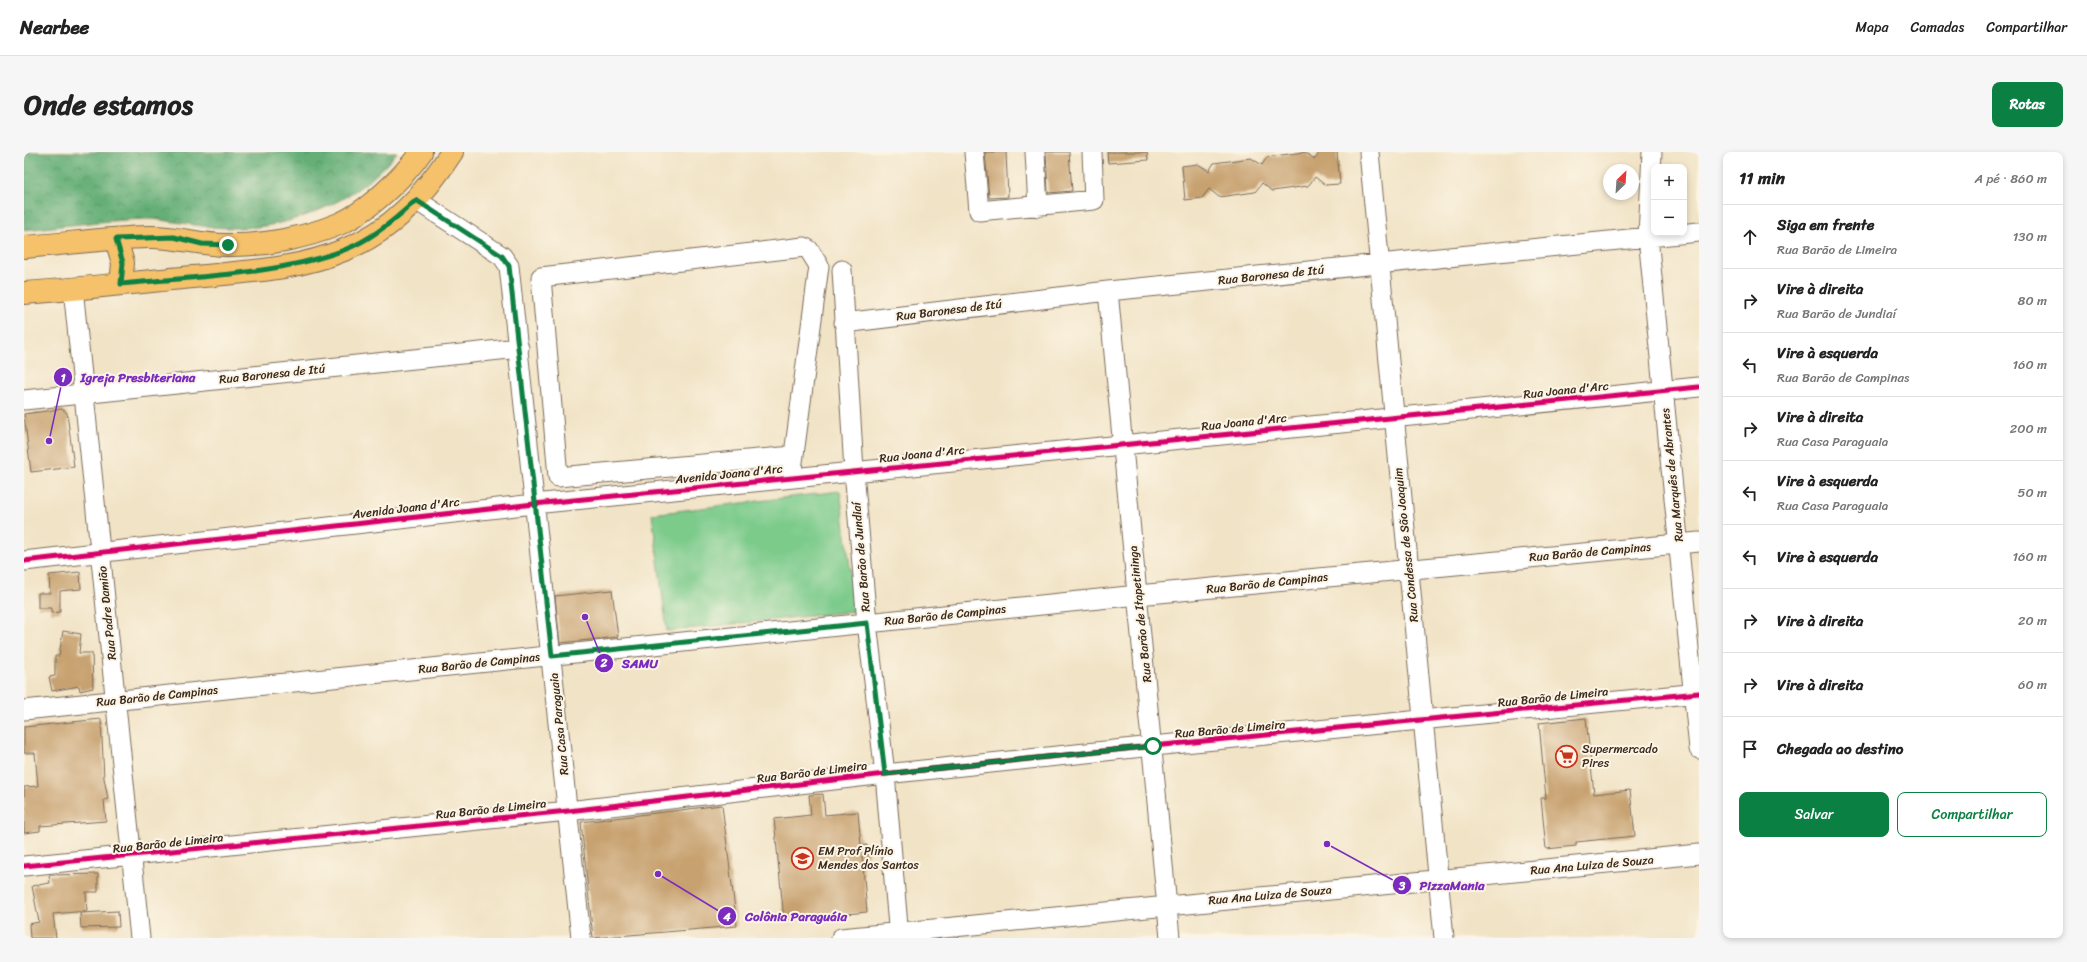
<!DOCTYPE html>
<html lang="pt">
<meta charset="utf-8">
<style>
:root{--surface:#fff;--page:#f6f6f6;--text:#222;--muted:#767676;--line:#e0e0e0;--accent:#0b8043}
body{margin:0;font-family:Sriracha,sans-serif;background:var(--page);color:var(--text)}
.controls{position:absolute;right:12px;top:12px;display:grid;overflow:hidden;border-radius:8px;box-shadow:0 2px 6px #0003}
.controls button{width:36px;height:36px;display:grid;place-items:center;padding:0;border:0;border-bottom:1px solid var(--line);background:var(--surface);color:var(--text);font:20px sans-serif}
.compass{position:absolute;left:1579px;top:12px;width:36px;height:36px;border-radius:50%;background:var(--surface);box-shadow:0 2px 6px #0003;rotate:25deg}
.stop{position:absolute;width:12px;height:12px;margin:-9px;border:3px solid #0b8043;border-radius:50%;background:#fff}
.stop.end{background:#0b8043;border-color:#fff;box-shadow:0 1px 4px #0008}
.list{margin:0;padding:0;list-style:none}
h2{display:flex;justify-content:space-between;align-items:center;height:52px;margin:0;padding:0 16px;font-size:17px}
h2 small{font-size:13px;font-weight:400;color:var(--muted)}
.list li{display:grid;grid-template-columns:26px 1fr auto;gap:12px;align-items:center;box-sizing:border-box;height:64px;padding:0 16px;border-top:1px solid var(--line)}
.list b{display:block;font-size:15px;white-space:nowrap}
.list p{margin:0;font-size:13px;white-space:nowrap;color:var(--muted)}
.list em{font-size:13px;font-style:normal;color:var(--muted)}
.actions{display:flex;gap:8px;padding:12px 16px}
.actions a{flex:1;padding:9px 0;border:1px solid var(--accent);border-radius:8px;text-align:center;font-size:14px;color:var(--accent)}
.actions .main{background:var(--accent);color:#fff}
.icon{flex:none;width:22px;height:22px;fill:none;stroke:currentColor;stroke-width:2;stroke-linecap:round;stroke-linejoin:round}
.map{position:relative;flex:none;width:1675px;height:786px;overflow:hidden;border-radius:8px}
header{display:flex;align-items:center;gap:24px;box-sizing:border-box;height:56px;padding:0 20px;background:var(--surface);border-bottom:1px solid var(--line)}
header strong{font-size:19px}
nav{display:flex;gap:22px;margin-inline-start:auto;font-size:14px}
.intro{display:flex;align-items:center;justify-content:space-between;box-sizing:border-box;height:96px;padding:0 24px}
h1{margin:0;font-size:28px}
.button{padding:10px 18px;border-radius:8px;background:var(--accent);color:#fff;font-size:14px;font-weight:700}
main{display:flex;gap:24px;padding:0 24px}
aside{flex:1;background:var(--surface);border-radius:8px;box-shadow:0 2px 6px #0003}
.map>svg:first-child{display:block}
.forest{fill:url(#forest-crowns);stroke:#506c4a}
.pitch{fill:#7ccb8b;stroke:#5c7a54}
.building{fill:#c7a16f}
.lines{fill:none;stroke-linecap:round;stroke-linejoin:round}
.minor-casing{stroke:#7b6b59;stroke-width:21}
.major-casing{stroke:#7b6b59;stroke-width:24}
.minor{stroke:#fff;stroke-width:19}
.major{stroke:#f5c16b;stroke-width:22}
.cycleway-casing{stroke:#fcf5e5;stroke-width:8}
.cycleway{stroke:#d6006c;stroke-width:5}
.route{stroke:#0b8043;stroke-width:5}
.labels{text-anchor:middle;stroke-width:4;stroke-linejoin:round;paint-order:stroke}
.street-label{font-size:12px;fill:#3b2a1e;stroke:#fcf5e5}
.poi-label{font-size:12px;fill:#3b2a1e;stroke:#fcf5e5;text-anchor:start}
.leader{fill:none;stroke:#7b2cbf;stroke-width:1.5}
.callout-dot{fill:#7b2cbf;stroke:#fcf5e5;stroke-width:1.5}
.mark-label{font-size:12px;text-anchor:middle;font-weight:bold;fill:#fff}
.callout-label{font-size:13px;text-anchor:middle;font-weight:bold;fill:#7b2cbf;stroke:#fcf5e5;stroke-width:4;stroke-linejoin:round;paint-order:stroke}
</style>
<header>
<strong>Nearbee</strong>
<nav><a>Mapa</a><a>Camadas</a><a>Compartilhar</a></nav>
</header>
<div class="intro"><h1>Onde estamos</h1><a class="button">Rotas</a></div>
<main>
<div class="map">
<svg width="1675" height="786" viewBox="0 0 1675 786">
<defs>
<pattern id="forest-crowns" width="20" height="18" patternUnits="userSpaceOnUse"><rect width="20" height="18" fill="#65af77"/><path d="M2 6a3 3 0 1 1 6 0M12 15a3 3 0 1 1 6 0" fill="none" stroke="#548f61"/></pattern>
</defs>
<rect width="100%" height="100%" fill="#fcf5e5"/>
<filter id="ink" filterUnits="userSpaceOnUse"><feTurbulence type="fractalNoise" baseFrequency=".025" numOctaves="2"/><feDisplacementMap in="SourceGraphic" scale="8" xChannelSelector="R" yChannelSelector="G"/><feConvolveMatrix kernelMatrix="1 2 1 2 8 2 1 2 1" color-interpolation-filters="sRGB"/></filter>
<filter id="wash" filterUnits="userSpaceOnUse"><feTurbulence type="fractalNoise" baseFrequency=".012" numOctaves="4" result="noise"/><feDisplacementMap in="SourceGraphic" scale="16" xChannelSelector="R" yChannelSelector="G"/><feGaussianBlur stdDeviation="0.9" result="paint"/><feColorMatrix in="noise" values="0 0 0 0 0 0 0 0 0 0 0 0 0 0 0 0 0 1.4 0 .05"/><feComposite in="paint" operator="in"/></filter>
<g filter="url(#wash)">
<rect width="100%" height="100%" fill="#f1e3c6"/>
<!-- forest -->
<path class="forest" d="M0,0H373C338,47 267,78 208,76C189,76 170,73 151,70C142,69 133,67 124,67C83,68 41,74 0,78Z"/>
<!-- pitch -->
<path class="pitch" d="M816,339L832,459L643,479L628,362Z"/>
<g id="blocks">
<!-- building -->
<path class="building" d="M961,0H982L984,45L965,46Z
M1022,0H1045L1048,39L1024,41Z
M1083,0H1123L1124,8L1084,11Z
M1280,0L1291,7L1296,0H1313L1316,32L1301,33L1291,25L1284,34L1248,39L1238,31L1231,40L1195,45L1185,37L1178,46L1161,48L1158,14L1174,12L1185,19L1190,11L1227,6L1238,13L1243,5Z
M38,257L43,261L50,315L7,320L0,262Z
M56,420L57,437L36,439V460L27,461V456H14V441H26L25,423Z
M588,438L594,485L536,491L531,444Z
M39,479L57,482L55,501H68L69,536L56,539L55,534L28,539L25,525L31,524V504H35Z
M1562,566L1570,642L1606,638L1611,684L1552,690V694L1522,697L1517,646H1522L1515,571Z
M77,567L80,626L84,647L80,648L82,669L16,674V679L0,681V635L14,634L11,601H0V575Z
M799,642L801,663L834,660L837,694L843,693L844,703L838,704L843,760L760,768L750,667L787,663L785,643Z
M698,653L713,774L569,786L557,670Z
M74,722V740H62L63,759L29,762L32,786H6L5,772L15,770L8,734L26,731L25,723Z
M94,759L95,775L57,776L56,761Z"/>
</g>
</g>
<g filter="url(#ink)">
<use href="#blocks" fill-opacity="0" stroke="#7b6b59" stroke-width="1"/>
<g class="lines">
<defs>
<path id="minor" d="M950,0L955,59L1070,48L1068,0
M1011,0L1014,55
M1345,0L1420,786
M1628,0L1624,85L1675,597
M392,48L478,104L485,114L557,786
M818,118L830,319L843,471L861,622L875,786
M49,136L116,786
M1084,139L1146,786
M820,171L1084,139L1675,80
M0,248L495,196
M767,325L795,114L785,98L780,95L517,125L534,325L769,304
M0,409L510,352L1675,235
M0,558L1114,443L1675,390
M0,714L544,659L861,622L1129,594L1675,541
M817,786L1675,702"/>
<path id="major" d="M92,87L99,111L97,132
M0,95C41,92 83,86 124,85C151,84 176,93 202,93C240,94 281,86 315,72C343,60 380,25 397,0
M0,141C56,137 113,130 169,125C219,120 273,118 320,98C368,79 401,42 428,0"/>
</defs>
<!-- minor casing -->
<use href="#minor" class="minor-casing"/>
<!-- major casing -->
<use href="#major" class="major-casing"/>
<!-- minor -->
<use href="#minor" class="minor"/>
<!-- major -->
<use href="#major" class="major"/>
<defs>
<path id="cycleway" d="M0,409L510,352L1675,235
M0,714L544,659L861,622L1129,594L1675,541"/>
</defs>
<!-- cycleway casing -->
<use href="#cycleway" class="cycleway-casing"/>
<!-- cycleway -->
<use href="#cycleway" class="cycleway"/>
</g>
</g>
<g class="lines" filter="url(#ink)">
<!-- route -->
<path class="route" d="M204,93L178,92L150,85L92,87L99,111L97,132C166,125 255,123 320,98C347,88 371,68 392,48L478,104L485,114L528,504L843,471L861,622L1129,594"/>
</g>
<!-- icons -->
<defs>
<symbol id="supermarket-ring" viewBox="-11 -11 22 22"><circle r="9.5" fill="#fcf5e5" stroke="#c8321e" stroke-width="1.5"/><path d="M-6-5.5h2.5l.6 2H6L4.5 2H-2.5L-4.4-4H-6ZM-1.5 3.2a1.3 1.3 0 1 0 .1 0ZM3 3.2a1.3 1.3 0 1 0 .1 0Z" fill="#c8321e"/></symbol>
<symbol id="school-ring" viewBox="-11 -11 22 22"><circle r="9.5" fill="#fcf5e5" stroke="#c8321e" stroke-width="1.5"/><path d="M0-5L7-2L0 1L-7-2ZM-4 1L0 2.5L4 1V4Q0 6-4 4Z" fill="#c8321e"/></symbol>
</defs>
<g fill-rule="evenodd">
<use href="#supermarket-ring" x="1530" y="592" width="25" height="25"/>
<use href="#school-ring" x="766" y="694" width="25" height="25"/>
</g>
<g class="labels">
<!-- street labels -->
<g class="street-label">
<text transform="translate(1247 123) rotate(-6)" y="4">Rua Baronesa de Itú</text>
<text transform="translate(925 158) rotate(-7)" y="4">Rua Baronesa de Itú</text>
<text transform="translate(248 222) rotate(-6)" y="4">Rua Baronesa de Itú</text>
<text transform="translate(1542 238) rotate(-6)" y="4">Rua Joana d'Arc</text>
<text transform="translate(1220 270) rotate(-6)" y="4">Rua Joana d'Arc</text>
<text transform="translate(898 302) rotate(-6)" y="4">Rua Joana d'Arc</text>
<text transform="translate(705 322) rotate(-6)" y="4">Avenida Joana d'Arc</text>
<text transform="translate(1648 323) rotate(-96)" y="4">Rua Marquês de Abrantes</text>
<text transform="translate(382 356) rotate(-7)" y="4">Avenida Joana d'Arc</text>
<text transform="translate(1382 393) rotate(-96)" y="4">Rua Condessa de São Joaquim</text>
<text transform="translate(1566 400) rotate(-5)" y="4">Rua Barão de Campinas</text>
<text transform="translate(837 405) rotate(-95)" y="4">Rua Barão de Jundiaí</text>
<text transform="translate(1243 431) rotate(-6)" y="4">Rua Barão de Campinas</text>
<text transform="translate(83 461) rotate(-96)" y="4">Rua Padre Damião</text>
<text transform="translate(1116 462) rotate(-96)" y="4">Rua Barão de Itapetininga</text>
<text transform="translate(921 463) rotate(-6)" y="4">Rua Barão de Campinas</text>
<text transform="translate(455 511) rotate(-6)" y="4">Rua Barão de Campinas</text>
<text transform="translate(133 544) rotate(-6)" y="4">Rua Barão de Campinas</text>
<text transform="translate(1529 545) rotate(-6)" y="4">Rua Barão de Limeira</text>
<text transform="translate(535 572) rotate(-96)" y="4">Rua Casa Paraguaia</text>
<text transform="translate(1206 577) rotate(-5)" y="4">Rua Barão de Limeira</text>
<text transform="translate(788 620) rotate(-7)" y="4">Rua Barão de Limeira</text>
<text transform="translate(467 657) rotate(-6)" y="4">Rua Barão de Limeira</text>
<text transform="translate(144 691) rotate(-6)" y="4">Rua Barão de Limeira</text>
<text transform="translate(1568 713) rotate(-5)" y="4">Rua Ana Luiza de Souza</text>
<text transform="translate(1246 743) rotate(-5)" y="4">Rua Ana Luiza de Souza</text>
</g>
<!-- poi labels -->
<g class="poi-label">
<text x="1558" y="601">Supermercado<tspan x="1558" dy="14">Pires</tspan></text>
<text x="794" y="703">EM Prof Plínio<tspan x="794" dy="14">Mendes dos Santos</tspan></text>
</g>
</g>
<!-- callouts -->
<path class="leader" d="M25 289L39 225M561 465L580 511M1303 692L1378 733M634 722L703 764"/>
<g class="callout-dot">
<circle cx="25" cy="289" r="4"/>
<circle cx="561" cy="465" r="4"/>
<circle cx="1303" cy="692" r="4"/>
<circle cx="634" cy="722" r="4"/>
<circle cx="39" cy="225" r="10"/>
<circle cx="580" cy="511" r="10"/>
<circle cx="1378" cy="733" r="10"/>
<circle cx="703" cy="764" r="10"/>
</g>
<g class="mark-label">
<text x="39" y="230">1</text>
<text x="580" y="515">2</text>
<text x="1378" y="738">3</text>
<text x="703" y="769">4</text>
</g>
<g class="callout-label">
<text x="114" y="230">Igreja Presbiteriana</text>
<text x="616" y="516">SAMU</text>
<text x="1428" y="738">PizzaMania</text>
<text x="772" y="769">Colônia Paraguáia</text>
</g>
</svg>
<div class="controls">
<button>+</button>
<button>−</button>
</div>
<svg class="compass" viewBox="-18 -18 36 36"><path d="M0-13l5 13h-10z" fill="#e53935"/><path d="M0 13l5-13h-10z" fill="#767676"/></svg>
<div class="stop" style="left:1129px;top:594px"></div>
<div class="stop end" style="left:204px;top:93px"></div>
</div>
<aside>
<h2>11 min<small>A pé · 860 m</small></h2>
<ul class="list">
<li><svg class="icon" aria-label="ahead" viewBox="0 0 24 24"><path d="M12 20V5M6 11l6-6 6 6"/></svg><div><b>Siga em frente</b><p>Rua Barão de Limeira</p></div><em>130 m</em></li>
<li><svg class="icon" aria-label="right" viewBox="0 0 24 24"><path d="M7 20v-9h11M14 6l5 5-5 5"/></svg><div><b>Vire à direita</b><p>Rua Barão de Jundiaí</p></div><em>80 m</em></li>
<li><svg class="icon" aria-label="left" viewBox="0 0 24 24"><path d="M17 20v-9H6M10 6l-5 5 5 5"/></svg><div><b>Vire à esquerda</b><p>Rua Barão de Campinas</p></div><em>160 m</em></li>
<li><svg class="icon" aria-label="right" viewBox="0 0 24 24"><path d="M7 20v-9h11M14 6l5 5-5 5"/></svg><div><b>Vire à direita</b><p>Rua Casa Paraguaia</p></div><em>200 m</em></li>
<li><svg class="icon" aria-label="left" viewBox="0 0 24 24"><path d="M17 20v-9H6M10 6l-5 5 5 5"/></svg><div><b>Vire à esquerda</b><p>Rua Casa Paraguaia</p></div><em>50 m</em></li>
<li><svg class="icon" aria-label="left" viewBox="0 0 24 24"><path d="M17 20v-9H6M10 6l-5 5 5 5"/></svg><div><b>Vire à esquerda</b></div><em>160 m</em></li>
<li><svg class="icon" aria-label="right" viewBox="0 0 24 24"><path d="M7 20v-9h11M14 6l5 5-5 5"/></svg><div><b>Vire à direita</b></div><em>20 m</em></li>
<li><svg class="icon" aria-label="right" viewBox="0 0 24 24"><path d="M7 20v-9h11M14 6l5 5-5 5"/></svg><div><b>Vire à direita</b></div><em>60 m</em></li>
<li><svg class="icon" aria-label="arrive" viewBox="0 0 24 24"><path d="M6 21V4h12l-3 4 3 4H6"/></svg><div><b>Chegada ao destino</b></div></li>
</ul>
<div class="actions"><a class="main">Salvar</a><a>Compartilhar</a></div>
</aside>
</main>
